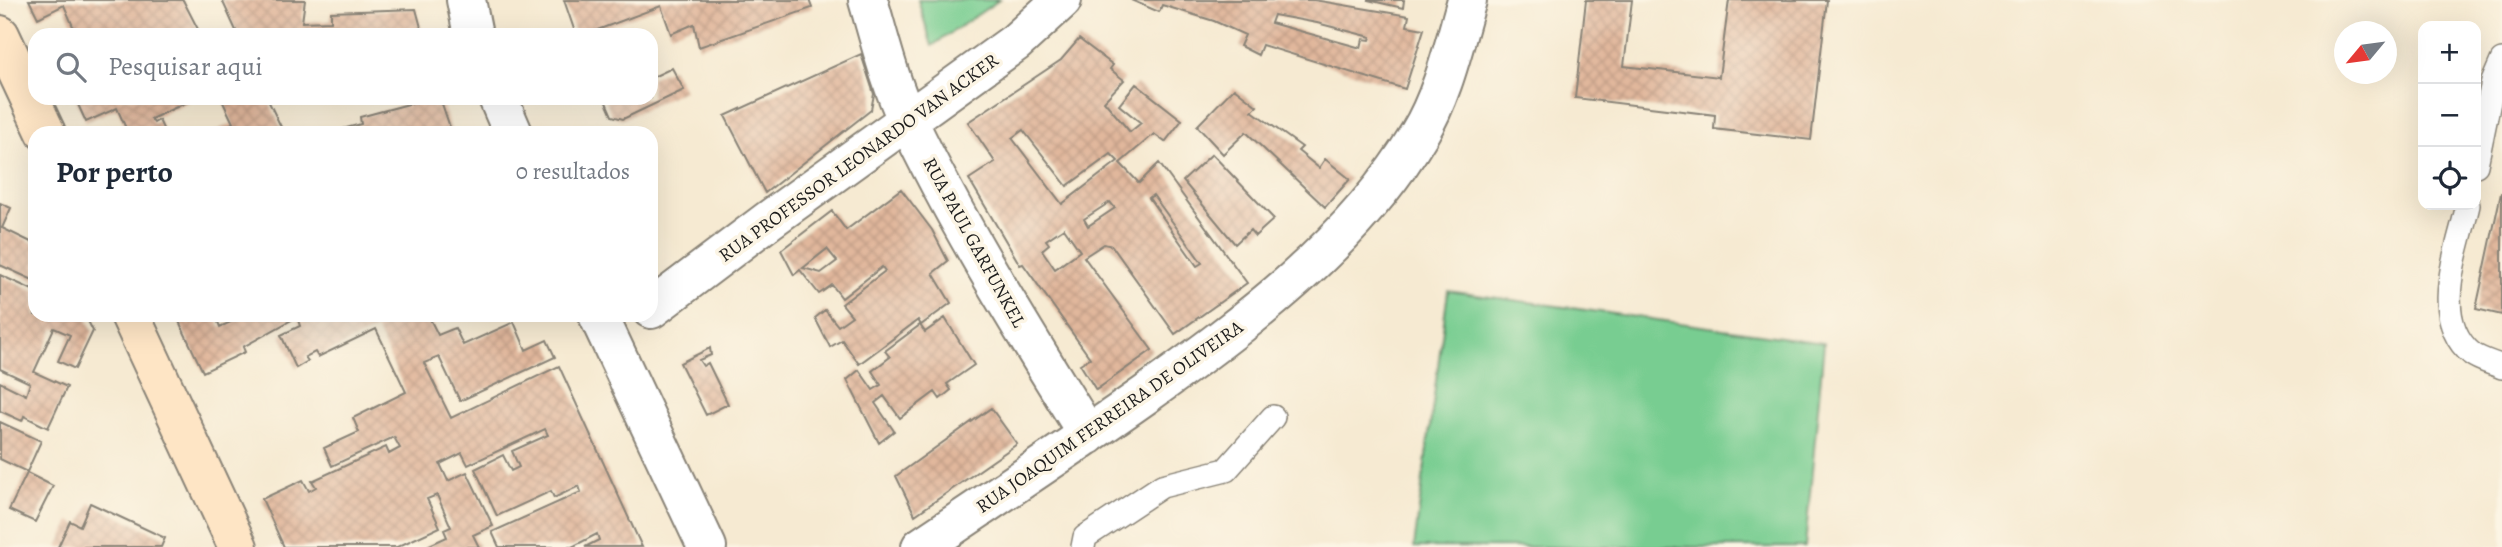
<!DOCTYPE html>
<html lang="pt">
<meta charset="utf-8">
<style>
:root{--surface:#fff;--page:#f2f2f3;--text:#1f2937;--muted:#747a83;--line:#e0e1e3}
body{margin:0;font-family:Alegreya,serif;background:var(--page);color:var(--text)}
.controls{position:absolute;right:21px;top:21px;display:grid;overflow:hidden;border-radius:14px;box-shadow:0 7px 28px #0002}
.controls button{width:63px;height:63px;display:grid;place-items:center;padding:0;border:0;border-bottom:2px solid var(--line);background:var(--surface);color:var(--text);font:35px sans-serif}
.compass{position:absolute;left:2334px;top:21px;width:63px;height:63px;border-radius:50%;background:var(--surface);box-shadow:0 7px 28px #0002;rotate:241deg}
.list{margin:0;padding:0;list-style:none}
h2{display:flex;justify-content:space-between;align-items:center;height:91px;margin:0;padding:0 28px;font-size:30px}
h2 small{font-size:23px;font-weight:400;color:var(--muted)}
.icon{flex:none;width:38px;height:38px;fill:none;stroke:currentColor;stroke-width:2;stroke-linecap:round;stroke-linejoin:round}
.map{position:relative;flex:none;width:2502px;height:547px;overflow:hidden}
.search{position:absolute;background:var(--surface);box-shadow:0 7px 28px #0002;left:28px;top:28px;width:630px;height:77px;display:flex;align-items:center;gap:18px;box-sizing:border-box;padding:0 24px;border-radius:21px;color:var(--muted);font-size:26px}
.panel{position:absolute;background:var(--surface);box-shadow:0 7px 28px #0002;left:28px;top:126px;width:630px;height:196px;border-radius:21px}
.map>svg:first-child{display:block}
.green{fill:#78cd91;stroke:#4a7456;stroke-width:2}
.building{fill:url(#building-cross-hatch);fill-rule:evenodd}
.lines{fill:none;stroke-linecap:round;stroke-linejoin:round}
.lane-casing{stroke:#898377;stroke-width:26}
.street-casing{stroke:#898377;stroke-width:42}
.secondary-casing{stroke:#898377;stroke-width:42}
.lane{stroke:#fff;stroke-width:23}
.street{stroke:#fff;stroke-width:38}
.secondary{stroke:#fee5c5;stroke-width:38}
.labels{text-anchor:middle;stroke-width:7;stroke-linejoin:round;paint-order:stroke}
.street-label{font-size:19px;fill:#1c1c1c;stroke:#fcf5e5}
</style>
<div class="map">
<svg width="2502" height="547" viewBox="0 0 2502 547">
<defs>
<pattern id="building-cross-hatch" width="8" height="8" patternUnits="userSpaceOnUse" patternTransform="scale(1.75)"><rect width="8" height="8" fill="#e1b79c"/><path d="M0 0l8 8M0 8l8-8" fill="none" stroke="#c09d86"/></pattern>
</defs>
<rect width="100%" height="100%" fill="#fcf5e5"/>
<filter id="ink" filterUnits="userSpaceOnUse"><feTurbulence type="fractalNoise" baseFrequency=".0143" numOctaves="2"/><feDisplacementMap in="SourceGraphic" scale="14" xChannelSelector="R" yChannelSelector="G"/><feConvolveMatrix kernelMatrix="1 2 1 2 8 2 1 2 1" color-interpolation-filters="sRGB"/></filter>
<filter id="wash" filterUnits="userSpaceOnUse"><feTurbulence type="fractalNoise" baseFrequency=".00686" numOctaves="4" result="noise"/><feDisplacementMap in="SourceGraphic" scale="28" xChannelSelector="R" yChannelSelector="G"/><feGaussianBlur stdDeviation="1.57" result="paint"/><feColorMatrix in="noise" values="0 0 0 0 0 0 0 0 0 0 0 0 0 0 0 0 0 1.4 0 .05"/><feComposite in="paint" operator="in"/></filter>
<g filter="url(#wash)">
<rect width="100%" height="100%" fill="#f6ead2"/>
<!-- green -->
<path class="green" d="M918,0H999L932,46Z
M1448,291L1824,343L1805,547H1414Z"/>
<g id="blocks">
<!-- building -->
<path class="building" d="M29,0H183L201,35H67L75,31L64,5L38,18Z
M222,0H305L302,22L331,21V12L416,9L423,35H238Z
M564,0H809L812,8L699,47L694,24L671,34L661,6L584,35H576Z
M1131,0H1314L1409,16L1407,26L1424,29L1405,89L1262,45L1258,55L1240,46L1245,35L1214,21L1162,5L1159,12ZM1274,15L1317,23L1371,37L1370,40L1363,39L1361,48L1271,23Z
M1368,0H1404L1403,8Z
M1586,0H1632L1624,66L1719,77L1729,0H1827L1811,140L1714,129L1715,115L1575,98Z
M1079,39L1113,65L1110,69L1124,80L1104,101L1130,132L1141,123L1119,105L1136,84L1182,120L1165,142L1154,134L1120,163L1139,183L1159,163L1247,283L1175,334L1112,246L1104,244L1084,257L1152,350L1096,390L1080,364L1090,358L1023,264L1020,265L969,179L995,162L968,122L1061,60ZM1023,130L1067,186L1111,154L1118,161L1062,204L1012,138ZM1153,195L1202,263L1197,266L1149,198ZM1110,202L1115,208L1088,226L1084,219ZM1064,228L1080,251L1055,269L1042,250L1049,244L1046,240Z
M861,54L874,94L871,110L765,193L725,116Z
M672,68L684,90L623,119L612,116L605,100L651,98V78Z
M1234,88L1257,106L1252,111L1302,147L1298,151L1319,168L1325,159L1350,179L1325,207L1246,132L1223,154L1197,126Z
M75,98H196L151,119L154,123L159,120L165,133H128L117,108L86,122Z
M221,98H267L284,133H211L233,123Z
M431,98H440L452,133H328L361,124L360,117Z
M1212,154L1274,219L1255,236L1250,230L1235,244L1183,181Z
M901,189L932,230L948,261L933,273L951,303L921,325L918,320L859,364L842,340L830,347L815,318L825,310L838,326L852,316L842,304L885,271L882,267L842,298L832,285L819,294L800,270L794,275L781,250L832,211L846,230ZM827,249L837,261L821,273L803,268Z
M2501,193H2502V315L2476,309Z
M0,203L11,208L2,228L35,244V281L0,265Z
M0,275L35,291V315H85L93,331L75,369L58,361L70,335L54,328L34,372L67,387L48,428L24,416L22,421L0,411V382L26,395L30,383L0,369Z
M176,315H215L220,327L246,315H428L438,335L455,328L463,345L514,322L526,350L547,340L555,357L460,401L439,357L424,363L451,418L559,366L642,547H585L599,540L597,534L572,547H499L492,532L581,492L579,486L554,498L551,491L497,516L475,469L503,455L511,471L519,467L512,451L548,435L545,429L468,465L462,453L440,464L448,481L467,472L493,526L473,535L479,547H425L447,537L444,530L451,527L437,495L427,499L440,527L397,547H284L262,499L303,480L309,491L316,487L312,481L386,447L389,454L400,448L394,437L332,466L324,448L359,432L353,418L406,392L398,375L376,329L318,357L315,352L305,357L308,361L296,368L281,335L300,326L297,317L243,347L245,352L203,372Z
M945,318L974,365L947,384L951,390L940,399L935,392L900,418L884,396L875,403L894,431L879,443L847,380L859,370L873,390L881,385L872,371L890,357L885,351L920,325L925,332Z
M710,348L711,355L699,360L703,366L708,363L728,404L706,415L680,363Z
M991,408L1017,444L915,515L896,476Z
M0,422L41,441L27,472L0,459Z
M27,473L53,486L35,522L9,510Z
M90,503L165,538L161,547H58L70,521L80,526Z"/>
</g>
</g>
<g filter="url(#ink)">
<use href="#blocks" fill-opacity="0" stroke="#898377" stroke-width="2"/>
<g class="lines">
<defs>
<path id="lane" d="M2476,165L2493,82L2502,61
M2468,205C2458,250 2429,319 2472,354C2480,360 2493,363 2502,367
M1083,547L1085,537L1162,486L1226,470L1273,417"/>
<path id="street" d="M466,0L473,35
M868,0C880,41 890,83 908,121C960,230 1025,333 1088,435
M498,98L513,133
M651,309L769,220L1016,42L1062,0
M598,315L707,547
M921,547C996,497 1071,447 1145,395C1246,323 1354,243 1419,134C1443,95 1454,44 1467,0"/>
<path id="secondary" d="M0,35L46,133
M130,315L238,547"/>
</defs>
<!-- lane casing -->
<use href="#lane" class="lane-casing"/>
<!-- street casing -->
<use href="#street" class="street-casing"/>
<!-- secondary casing -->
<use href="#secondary" class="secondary-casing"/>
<!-- lane -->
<use href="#lane" class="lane"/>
<!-- street -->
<use href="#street" class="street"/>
<!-- secondary -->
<use href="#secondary" class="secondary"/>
</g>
</g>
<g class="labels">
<!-- street labels -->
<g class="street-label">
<text transform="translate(858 157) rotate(-36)" y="7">RUA PROFESSOR LEONARDO VAN ACKER</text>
<text transform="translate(975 242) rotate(61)" y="7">RUA PAUL GARFUNKEL</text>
<text transform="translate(1109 416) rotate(-35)" y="7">RUA JOAQUIM FERREIRA DE OLIVEIRA</text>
</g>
</g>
</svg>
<div class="controls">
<button>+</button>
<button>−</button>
<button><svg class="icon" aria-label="locate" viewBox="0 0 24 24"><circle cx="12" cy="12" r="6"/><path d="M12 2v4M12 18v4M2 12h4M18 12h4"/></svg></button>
</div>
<svg class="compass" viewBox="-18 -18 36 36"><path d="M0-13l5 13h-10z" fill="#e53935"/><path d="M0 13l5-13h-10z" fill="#747a83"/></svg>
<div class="search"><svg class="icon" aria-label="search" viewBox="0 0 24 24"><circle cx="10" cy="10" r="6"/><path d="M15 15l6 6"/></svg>Pesquisar aqui</div>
<section class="panel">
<h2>Por perto<small>0 resultados</small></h2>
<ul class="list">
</ul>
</section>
</div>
